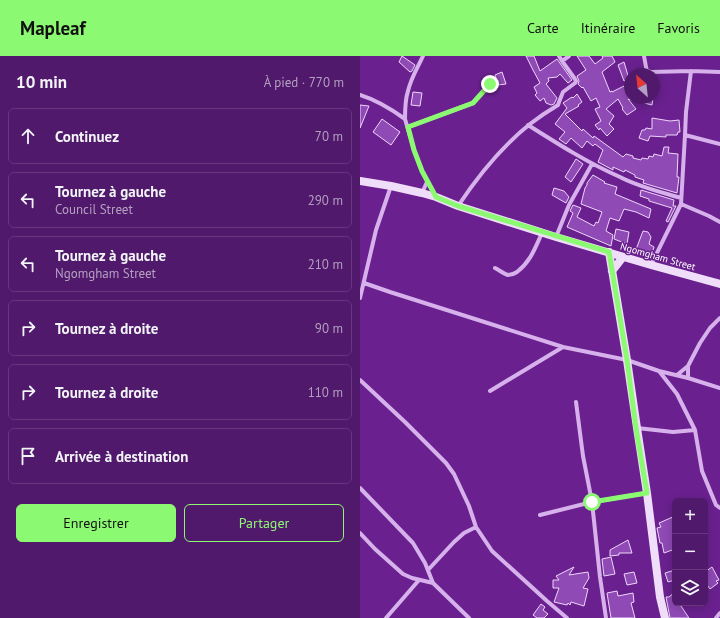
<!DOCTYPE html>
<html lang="fr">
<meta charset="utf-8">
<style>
:root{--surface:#50196b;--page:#5a2673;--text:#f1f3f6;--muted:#b4a0c1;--line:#67387e;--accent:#8cf972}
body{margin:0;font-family:"PT Sans",sans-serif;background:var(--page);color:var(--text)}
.controls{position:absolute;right:12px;bottom:12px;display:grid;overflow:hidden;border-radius:6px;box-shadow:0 2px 10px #0003}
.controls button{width:36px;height:36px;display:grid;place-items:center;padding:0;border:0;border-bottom:1px solid var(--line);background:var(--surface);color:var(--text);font:20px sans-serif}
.compass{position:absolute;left:264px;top:12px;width:36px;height:36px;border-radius:50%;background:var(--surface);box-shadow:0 2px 10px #0003;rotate:333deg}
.stop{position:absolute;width:12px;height:12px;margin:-9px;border:3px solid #8cf972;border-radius:50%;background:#fff}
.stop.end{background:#8cf972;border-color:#fff;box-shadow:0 1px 4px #0008}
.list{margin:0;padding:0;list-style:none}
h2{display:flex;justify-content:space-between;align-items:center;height:52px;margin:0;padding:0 16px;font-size:17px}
h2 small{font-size:13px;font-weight:400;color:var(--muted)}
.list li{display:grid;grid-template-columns:26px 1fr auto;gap:12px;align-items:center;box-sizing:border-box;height:56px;margin:0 8px 8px;padding:0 8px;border:1px solid var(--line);border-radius:6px}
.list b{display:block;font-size:15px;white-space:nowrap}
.list p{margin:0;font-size:13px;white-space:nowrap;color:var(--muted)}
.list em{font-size:13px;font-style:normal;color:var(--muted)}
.actions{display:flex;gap:8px;padding:12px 16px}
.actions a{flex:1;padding:9px 0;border:1px solid var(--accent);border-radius:6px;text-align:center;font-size:14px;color:var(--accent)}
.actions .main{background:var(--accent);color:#111}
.icon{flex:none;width:22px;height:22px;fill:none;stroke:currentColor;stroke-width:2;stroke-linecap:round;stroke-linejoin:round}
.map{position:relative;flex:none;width:360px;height:562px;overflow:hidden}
header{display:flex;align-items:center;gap:24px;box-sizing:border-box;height:56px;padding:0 20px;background:var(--accent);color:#111}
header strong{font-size:19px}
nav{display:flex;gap:22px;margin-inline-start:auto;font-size:14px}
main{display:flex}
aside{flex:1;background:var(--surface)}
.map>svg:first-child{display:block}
.building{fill:#904ab6;stroke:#edd6f9}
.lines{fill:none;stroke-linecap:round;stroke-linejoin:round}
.street{stroke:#d7b1ec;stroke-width:4}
.secondary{stroke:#f0ddf9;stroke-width:8}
.route{stroke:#8cf972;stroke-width:5}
.labels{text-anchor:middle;stroke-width:3;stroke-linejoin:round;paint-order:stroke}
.street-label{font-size:10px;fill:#fff;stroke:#6a218f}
</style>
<header>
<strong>Mapleaf</strong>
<nav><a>Carte</a><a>Itinéraire</a><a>Favoris</a></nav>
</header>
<main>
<aside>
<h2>10 min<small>À pied · 770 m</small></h2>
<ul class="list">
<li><svg class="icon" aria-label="ahead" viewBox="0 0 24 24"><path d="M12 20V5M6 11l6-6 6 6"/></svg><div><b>Continuez</b></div><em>70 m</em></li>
<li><svg class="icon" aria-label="left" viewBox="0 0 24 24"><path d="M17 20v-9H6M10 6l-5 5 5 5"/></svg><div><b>Tournez à gauche</b><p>Council Street</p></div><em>290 m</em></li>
<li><svg class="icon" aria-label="left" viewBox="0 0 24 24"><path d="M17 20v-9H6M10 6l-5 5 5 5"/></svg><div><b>Tournez à gauche</b><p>Ngomgham Street</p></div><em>210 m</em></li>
<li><svg class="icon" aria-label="right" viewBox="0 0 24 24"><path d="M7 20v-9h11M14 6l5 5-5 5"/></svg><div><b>Tournez à droite</b></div><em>90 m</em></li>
<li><svg class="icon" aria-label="right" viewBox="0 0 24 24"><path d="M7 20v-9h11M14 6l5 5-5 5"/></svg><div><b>Tournez à droite</b></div><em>110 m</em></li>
<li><svg class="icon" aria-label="arrive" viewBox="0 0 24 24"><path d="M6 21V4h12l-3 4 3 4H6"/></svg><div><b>Arrivée à destination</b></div></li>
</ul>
<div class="actions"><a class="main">Enregistrer</a><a>Partager</a></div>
</aside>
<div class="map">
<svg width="360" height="562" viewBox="0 0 360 562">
<rect width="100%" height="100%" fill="#6a218f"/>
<!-- building -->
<path class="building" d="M42,0L55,9L52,15L50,16L39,6Z
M166,0H174L180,15L197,3L212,24L208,27L200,18L197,21L188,22L189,25L186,28L197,42L194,48L191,49L186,47L184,42L180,45L175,39L177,37L174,31L180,27L173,14Z
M217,0H229L235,8L243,2L242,0H252L255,6L242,16L250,36L252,35V36L264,30L270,39V42H293L292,49L268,43L276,53L267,59L262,53L263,52L258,43L246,53L254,60L249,68L254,73L247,80L240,72L239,74L235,69L241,65L235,53L240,51L236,42L231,45L223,31L222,32L218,28L219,25L217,20L226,14Z
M264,6L269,23L264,25L258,9Z
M142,16L146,28L138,29L135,19Z
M53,36L62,37L60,50L51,49Z
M217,38L222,46L218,49L219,50L205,58L222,75L223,73L233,82L234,80L263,101L266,98L273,100V102L281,104L282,102L288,103L289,100L293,101L294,98L302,100L304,91H309L308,97L318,98L317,121H319L317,137L283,127L284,124L275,121V119L265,114L264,116L253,111V114L238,106L243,94L235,88L233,90L227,85L222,92L211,82L206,88L199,83L205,76L195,68L207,52L203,47L212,41L213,42Z
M0,49L9,50L0,72Z
M292,62L310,65L319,64L320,76H318L317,79H306V81L290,80L288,85L279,82L282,74H285L286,72L292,73Z
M22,63L40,76L31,89L13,76Z
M216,103L223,108L211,126L205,121Z
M233,119L245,126L244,127L257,131L255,138L291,153L289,162L276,156L264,153L259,165L250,162L246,175L253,179L251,190L207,171L213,157L210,155L213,149L221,152L217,161L234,170L236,166L238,167L242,156L221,148L225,132L227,129V127Z
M194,132L204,135L209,141L206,147L192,139Z
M281,134L314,144L313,150H316L308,166L306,165L312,152L289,145V143L280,140Z
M256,173L269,176L267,188L254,183Z
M283,175L288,176L291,181L289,188L294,191L291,201L275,196Z
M315,460V493L304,497L302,487H300L297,472L301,471L299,467Z
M268,484L272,497H259V499L250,500V494Z
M251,501L255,518L244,520L242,503Z
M214,511L209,519L228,516L229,522L223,532L228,533L224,550L211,546L210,549L208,547L207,549L194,546L199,532H193V524H199L196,520Z
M352,511L359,524L356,525L358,527L350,533L348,530L345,532V516Z
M315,514V524L308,526L305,517Z
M274,516L277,527L267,529L264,518Z
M257,535L258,540L273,537L274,546L271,547L275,562H251L247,537Z
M315,536V547H327L321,550L329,562H310L306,541H309Z
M181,548L185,551L183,554L188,558L184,562H177L173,559Z"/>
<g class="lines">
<!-- street -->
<path class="street" d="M284,0L286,11L287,15L291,16L331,15L360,16
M202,5L209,0
M0,39C16,44 31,53 45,63L54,94L62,115L76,141
M45,63C45,54 45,44 48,35C51,22 58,11 63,0
M168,69C198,88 228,107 260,121C279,131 301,136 321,142
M48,71L113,47L130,28
M325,79L360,88
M62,137L67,126
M321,148L349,160L360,166
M98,150C118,120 141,91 170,68C179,61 188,55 198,49L199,46L203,36L215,27L216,25L215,23L202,5L199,0
M196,181L209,149L232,108
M291,209L321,148L325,79L326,56L331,15
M135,212C139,214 144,218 148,219C152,219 154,218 157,216C171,205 175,192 182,177
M4,227L30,236L203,291L267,304L299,315L328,322L360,332
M0,242L16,174L31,130
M328,310V322
M299,315L317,338L335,374L342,415L356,449L360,452
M317,319L328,310L340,287L350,272L360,262
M0,324L45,366L86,407L94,418L109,450L116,471L132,495L187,545L207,562
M130,335L203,291
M216,346L223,400L232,446L240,521L246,562
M277,372L313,376L335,374
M0,432L53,487L65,507L73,527L109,562
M180,459L232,446L287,437
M0,477L15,493L43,518L52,522L73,527
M68,514L94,486L104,477L116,471
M26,562L59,524
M356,562L360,557"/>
<!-- secondary -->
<path class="secondary" d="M0,125L31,130L62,137L76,141L98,150L196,181L291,209L360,228
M249,196L267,304L277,372L287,437L300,541L305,562
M252,215L263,201"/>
</g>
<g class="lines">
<!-- route -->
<path class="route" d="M130,28L113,47L48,71L54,94L62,115L76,141L98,150L249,196L267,304L276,372L287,437L232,446"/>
</g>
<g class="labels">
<!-- street labels -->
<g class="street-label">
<text transform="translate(298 200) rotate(16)" y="4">Ngomgham Street</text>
</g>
</g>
</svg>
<div class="controls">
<button>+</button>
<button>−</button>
<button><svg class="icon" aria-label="layers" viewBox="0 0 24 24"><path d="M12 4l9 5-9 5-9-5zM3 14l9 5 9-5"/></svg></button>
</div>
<svg class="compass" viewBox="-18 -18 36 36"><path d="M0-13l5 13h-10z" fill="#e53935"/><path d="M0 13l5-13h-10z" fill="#b4a0c1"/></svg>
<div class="stop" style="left:232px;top:446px"></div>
<div class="stop end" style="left:130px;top:28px"></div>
</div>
</main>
